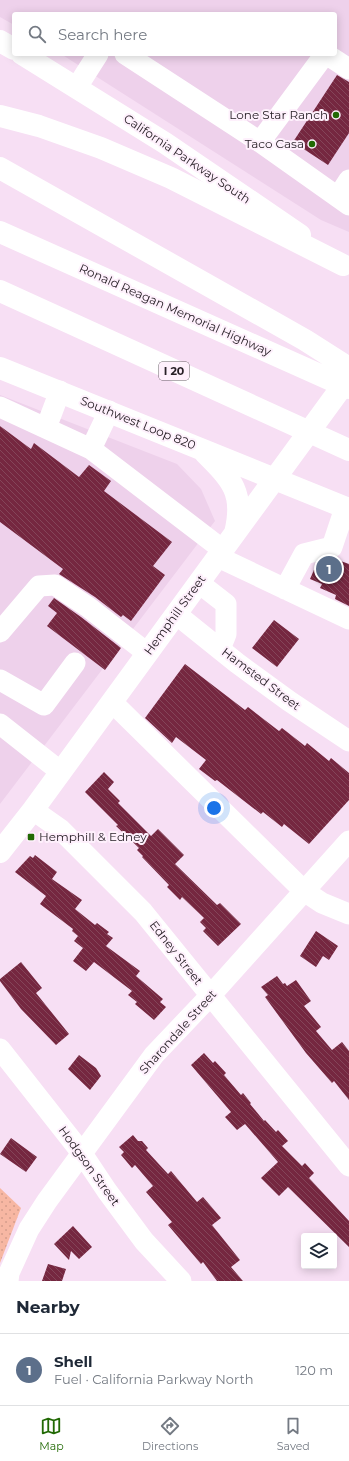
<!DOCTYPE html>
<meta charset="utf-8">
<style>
:root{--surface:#fff;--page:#f6f6f7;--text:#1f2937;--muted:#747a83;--line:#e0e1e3;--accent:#216904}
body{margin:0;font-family:Montserrat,sans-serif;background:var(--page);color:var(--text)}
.controls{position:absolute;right:12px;bottom:12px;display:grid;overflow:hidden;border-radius:4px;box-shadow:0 2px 10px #0003}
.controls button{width:36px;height:36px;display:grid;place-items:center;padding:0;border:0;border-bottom:1px solid var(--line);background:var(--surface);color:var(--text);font:20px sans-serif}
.you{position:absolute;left:214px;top:808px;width:14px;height:14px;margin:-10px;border:3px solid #fff;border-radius:50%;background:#1a73e8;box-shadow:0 0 0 6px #1a73e833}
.badge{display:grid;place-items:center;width:26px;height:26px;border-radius:50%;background:var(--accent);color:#fff;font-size:13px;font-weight:700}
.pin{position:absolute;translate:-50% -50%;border:2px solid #fff;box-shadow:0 1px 4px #0006}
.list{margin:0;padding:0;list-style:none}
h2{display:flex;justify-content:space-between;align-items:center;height:52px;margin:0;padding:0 16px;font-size:17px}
h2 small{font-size:13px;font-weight:400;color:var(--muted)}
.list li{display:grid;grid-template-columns:26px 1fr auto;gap:12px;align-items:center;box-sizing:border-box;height:72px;padding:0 16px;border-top:1px solid var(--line)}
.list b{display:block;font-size:15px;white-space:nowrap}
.list p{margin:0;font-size:13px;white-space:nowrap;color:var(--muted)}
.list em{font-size:13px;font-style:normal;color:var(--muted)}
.icon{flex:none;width:22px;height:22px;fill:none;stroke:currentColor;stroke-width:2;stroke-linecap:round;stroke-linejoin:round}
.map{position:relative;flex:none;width:349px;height:1281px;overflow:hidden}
.search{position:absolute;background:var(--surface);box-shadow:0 2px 10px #0003;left:12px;right:12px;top:12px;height:44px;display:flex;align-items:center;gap:10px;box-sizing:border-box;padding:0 14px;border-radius:4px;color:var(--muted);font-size:15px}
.sheet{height:124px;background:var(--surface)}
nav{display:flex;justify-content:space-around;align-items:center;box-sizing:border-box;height:56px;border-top:1px solid var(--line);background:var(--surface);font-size:11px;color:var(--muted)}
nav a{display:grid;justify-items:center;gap:2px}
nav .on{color:var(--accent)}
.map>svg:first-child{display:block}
.built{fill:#eed1eb}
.grass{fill:url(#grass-dots)}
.building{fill:url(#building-back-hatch)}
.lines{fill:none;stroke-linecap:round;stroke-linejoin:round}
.minor{stroke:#fff;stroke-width:21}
.major{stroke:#fff;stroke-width:22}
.highway{stroke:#fff;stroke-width:22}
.poi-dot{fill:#216904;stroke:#fef0fc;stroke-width:1.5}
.labels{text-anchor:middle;stroke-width:4;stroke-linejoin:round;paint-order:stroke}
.shield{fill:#fef0fc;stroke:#685e67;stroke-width:1}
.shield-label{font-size:11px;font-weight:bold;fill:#282027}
.poi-label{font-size:12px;fill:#282027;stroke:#fef0fc;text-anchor:end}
.street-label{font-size:12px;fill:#282027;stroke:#fef0fc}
</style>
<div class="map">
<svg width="349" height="1281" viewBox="0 0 349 1281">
<defs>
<pattern id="grass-dots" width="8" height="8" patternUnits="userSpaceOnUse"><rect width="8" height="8" fill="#f7b7a3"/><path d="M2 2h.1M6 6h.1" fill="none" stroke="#d49d8c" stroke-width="1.8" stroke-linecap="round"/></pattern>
<pattern id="building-back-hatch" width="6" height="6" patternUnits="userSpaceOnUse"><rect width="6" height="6" fill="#752740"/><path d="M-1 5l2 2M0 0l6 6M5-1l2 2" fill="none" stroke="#844559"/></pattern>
</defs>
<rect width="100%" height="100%" fill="#f7dff4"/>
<!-- built -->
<path class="built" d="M0,0H349V232L321,220L61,54H335V14H14V25L0,17Z
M0,395L177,464L201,489L215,521L0,804Z"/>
<!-- grass -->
<path class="grass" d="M0,1188L21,1208L0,1263Z"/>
<!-- building -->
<path class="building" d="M337,75L349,82V133L328,165L293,142Z
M0,426L31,449L34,443L79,477L89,465L111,481L104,491L172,542L153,566L165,575L131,621L123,615L121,617L95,597L59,574L63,569L0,522Z
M335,559L349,564V606L335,599L336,595L320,588L322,584L310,579L317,563Z
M54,598L81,617L121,648L105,670L47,626L57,613L48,606Z
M274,620L299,639L277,667L252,648Z
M185,664L245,710L248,707L279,731L282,728L305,746L307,743L329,761L331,758L349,773V800L309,844L284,824L282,827L263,812L261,814L217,780L215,781L199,769L206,760L176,737L172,743L145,718Z
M104,772L114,782L108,789L120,801L118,803L151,836L158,829L184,855L175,864L217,905L220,903L241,924L218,946L203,931L206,928L200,922L204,918L182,897L180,900L167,887L169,885L142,857L143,856L137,850L139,848L116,826L118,825L85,792Z
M35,855L57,872L52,879L82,900L75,909L95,925L97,923L109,932L107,934L113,938L106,946L140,971L136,976L163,999L160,1002L166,1007L154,1020L135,1004L137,1002L128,995L132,991L94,962L86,971L73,961L83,948L74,941L78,936L72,931L73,929L40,904L46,896L15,872L30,856L33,858Z
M316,931L338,946L329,960L323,956L316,967L300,956Z
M21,962L42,988L36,993L69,1034L56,1045L21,1009L0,981V979Z
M277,976L283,984L285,983L287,986L296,980L311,1001L304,1006L321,1027L316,1031L332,1050L342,1042L349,1051V1100L334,1081L332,1083L306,1053L265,997L268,995L261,987Z
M204,1053L213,1063L215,1061L226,1073L224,1075L241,1095L243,1093L251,1103L250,1104L264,1121L265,1120L276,1132L278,1130L288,1141L282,1146L302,1166L305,1163L314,1173L309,1178L349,1221V1247L288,1187L279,1196L261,1178L278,1162L245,1124L237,1130L225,1117L231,1112L191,1065Z
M79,1055L96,1068L101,1076L90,1090L68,1069Z
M133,1135L138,1141H142L148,1148L146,1150L168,1174L171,1171L197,1202L203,1197L221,1218L212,1225L240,1260L231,1267L243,1281H217L203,1262L201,1264L168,1225L172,1222L146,1192L153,1186L135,1165L132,1168L121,1155L124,1152L119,1147Z
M11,1138L37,1157L26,1172L0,1154Z
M73,1226L92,1247L79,1259L71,1251L69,1260L54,1244Z
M48,1264L66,1269L62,1281H42Z"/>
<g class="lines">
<!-- minor -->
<path class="minor" d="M125,54L260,142L349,205
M326,54L349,69
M77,87L98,54
M260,142L325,54
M338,197L349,180
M0,407L91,449L223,550
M46,428L60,391
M91,449L109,411
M218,557L349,619
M199,583L226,604V634L220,649
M285,589L304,554L332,547L345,508
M176,614L237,663L289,701L349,741
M0,632L39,586L55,585L88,607L147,653
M0,680L44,705L75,663
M112,702L304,891L322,903L349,914
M0,724L61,772
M33,810L60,829L143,912L349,1166
M0,1049L81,1152L107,1191L144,1241L181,1281
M8,1281L9,1273L29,1229L47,1201L154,1055L210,996L349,841"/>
<!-- major -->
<path class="major" d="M0,41L14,49
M22,54L165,143L300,235
M0,368L349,509
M205,453C232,480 245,493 235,533
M0,852L33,810L349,377"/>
<!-- highway -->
<path class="highway" d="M0,116L39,126L101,148L171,178L343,265
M0,168L305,340L349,368
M0,232L349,388
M0,291L349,450"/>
</g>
<!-- markers -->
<g class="poi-dot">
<circle cx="336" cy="115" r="4"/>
<circle cx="312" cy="144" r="4"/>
<rect x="27" y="833" width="8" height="8" rx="2"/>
</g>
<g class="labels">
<!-- shield labels -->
<rect class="shield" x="159" y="362" width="30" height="18" rx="3"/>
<g class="shield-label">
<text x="174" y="375">I 20</text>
</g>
<!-- poi labels -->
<g class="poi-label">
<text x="328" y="119">Lone Star Ranch</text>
<text x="304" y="148">Taco Casa</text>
<text x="39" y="841" text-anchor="start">Hemphill &amp; Edney</text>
</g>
<!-- street labels -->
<g class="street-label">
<text transform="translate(187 159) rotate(34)" y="4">California Parkway South</text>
<text transform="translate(175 310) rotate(24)" y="4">Ronald Reagan Memorial Highway</text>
<text transform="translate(138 423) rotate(22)" y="4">Southwest Loop 820</text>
<text transform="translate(175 615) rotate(-54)" y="4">Hemphill Street</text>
<text transform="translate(261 679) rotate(37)" y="4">Hamsted Street</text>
<text transform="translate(176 953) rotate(52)" y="4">Edney Street</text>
<text transform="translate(178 1032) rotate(-48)" y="4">Sharondale Street</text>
<text transform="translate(89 1166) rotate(54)" y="4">Hodgson Street</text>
</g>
</g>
</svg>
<div class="controls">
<button><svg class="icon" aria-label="layers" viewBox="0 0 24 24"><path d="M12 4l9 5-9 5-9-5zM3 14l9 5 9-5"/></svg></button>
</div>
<div class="you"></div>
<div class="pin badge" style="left:329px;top:569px;background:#5c6f8a">1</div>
<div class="search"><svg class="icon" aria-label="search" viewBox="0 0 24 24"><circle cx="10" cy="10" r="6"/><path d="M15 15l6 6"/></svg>Search here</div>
</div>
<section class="sheet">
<h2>Nearby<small></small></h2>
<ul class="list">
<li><span class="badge" style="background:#5c6f8a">1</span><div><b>Shell</b><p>Fuel · California Parkway North</p></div><em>120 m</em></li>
</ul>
</section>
<nav>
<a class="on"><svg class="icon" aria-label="map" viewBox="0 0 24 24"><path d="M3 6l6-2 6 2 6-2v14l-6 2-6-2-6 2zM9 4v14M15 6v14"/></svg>Map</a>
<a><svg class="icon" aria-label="directions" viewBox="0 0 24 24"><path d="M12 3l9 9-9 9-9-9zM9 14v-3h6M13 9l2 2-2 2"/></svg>Directions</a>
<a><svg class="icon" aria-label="saved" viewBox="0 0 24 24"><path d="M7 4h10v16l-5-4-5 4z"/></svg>Saved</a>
</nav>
